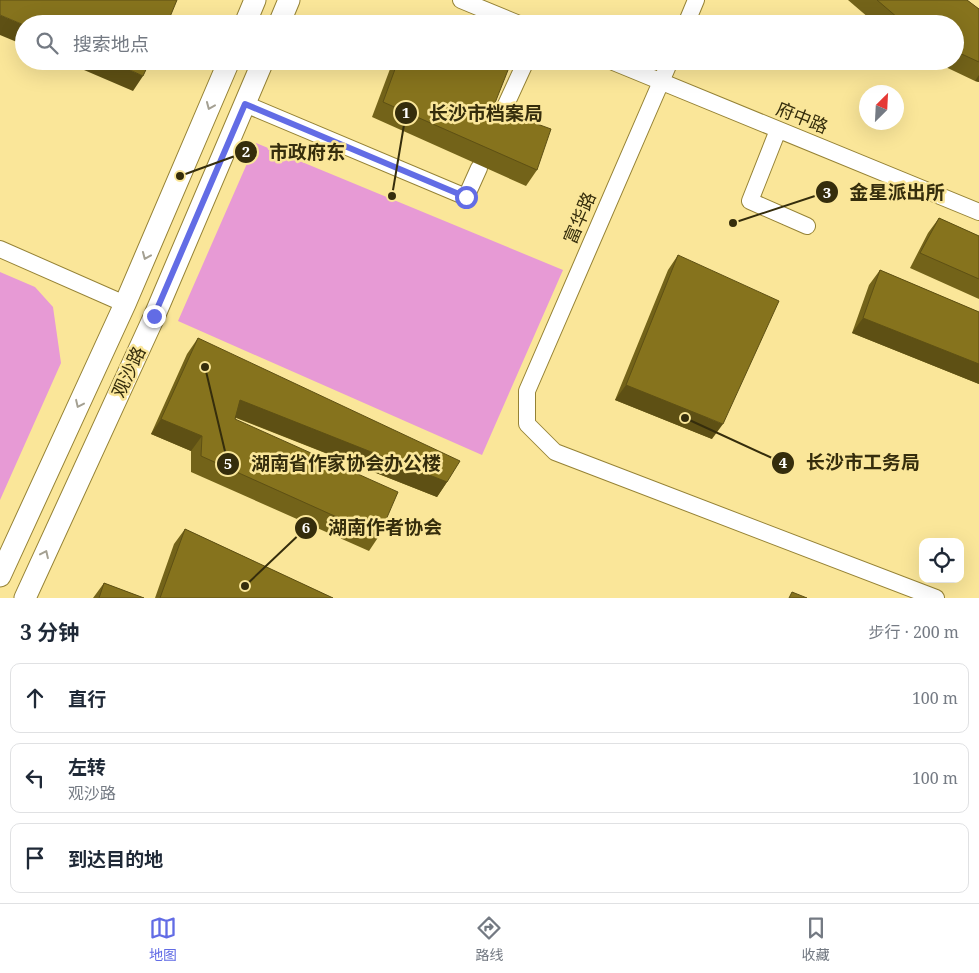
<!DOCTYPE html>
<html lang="zh">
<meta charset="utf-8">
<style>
:root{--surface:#fff;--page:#f2f2f3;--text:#1f2937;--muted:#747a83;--line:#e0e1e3;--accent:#626ce5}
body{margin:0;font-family:"Noto Serif","Noto Sans SC",serif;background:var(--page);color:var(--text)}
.controls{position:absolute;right:15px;bottom:15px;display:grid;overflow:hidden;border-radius:10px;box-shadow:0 5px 20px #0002}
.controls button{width:45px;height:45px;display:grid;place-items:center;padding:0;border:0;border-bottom:1px solid var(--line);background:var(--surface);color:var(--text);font:25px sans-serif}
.compass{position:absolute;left:859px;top:85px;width:45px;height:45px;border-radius:50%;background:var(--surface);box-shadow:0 5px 20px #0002;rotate:24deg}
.stop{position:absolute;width:15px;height:15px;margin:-11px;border:4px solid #626ce5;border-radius:50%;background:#fff}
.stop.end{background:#626ce5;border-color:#fff;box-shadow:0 1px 5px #0008}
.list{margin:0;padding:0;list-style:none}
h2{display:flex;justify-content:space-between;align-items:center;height:65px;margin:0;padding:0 20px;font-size:21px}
h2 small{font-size:16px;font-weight:400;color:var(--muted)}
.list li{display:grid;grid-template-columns:32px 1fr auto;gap:15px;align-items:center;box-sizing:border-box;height:70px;margin:0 10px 10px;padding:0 10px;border:1px solid var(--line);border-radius:10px}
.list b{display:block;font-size:19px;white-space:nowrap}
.list p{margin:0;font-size:16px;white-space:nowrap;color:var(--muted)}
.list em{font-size:16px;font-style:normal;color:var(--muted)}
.icon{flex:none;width:28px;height:28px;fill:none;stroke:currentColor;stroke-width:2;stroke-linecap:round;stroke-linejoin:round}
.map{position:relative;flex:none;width:979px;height:598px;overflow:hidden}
.search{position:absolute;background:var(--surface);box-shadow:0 5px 20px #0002;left:15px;right:15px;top:15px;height:55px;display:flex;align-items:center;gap:12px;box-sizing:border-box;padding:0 18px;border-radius:28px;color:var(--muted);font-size:19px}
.sheet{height:305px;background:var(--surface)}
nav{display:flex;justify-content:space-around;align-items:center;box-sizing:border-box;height:70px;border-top:1px solid var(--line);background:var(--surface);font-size:14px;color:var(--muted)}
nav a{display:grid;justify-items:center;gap:2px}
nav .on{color:var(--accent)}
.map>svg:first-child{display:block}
.green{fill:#e79ad5}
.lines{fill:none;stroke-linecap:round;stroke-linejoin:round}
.minor-casing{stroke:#958235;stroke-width:18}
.major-casing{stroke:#958235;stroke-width:23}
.minor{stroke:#fff;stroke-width:16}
.major{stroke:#fff;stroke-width:21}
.wall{fill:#736319}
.shaded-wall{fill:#5e5014}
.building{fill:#86731d;stroke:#5e5014}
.oneway{stroke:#a4a092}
.route{stroke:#626ce5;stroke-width:6}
.labels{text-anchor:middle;stroke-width:5;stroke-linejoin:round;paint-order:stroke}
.street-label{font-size:18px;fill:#352d0c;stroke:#fae699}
.leader{fill:none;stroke:#352d0c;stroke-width:2}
.callout-dot{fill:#352d0c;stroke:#fae699;stroke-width:2}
.mark-label{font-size:15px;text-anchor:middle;font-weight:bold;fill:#fff}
.callout-label{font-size:19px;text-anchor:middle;font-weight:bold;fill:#352d0c;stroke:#fae699;stroke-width:5;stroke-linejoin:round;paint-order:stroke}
</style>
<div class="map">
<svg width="979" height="598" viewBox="0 0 979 598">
<rect width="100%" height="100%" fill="#fae699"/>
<!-- green -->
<path class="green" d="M256,143L563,270L482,455L178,321Z
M0,272L35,287L53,307L61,363L0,500Z"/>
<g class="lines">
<defs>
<path id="minor" d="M461,0L519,24
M686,24L696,0
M611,61L979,212
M670,61L527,391V424L555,452L936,598
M245,104L466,197L479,168
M498,122L526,61
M778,130L750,201L807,226
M0,249L125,304"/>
<path id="major" d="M245,24L255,0
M279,24L289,0
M0,576L125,304L229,61
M25,598L154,317L263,61"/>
</defs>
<!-- minor casing -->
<use href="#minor" class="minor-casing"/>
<!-- major casing -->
<use href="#major" class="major-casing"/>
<!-- minor -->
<use href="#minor" class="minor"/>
<!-- major -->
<use href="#major" class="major"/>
</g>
<!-- wall -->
<path class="wall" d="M848,0H967L979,9V82L975,81L933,61H955V24H876Z
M393,61H502L493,108L537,170L526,186L372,117Z
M939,218L979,236V299L910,268L928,233Z
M678,255L712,439L615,400L668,270Z
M880,270L979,312V384L852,333L869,285Z
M198,338L447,482L437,497L236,418L235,419L379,536L369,551L191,472V451L151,434L187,354Z
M185,529L333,598H155L174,544Z
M104,583L144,598H93Z"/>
<!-- shaded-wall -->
<path class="shaded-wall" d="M0,15L24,25V45L0,35Z
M63,61H110L143,76L133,91Z
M979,75V82L975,81Z
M863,318L979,364V384L852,333Z
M626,385L723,424L712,439L615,400Z
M240,400L447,482L437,497L230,415Z
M161,419L202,436L191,451L151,434Z"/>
<!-- building -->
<path class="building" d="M0,0H177L167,24H24V25L0,15Z
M877,0H967L979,9V62L955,51V24H905Z
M110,61H150L143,76Z
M398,61H502L510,65L493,108L551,129L537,170L383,102Z
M939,218L979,236V279L920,253Z
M678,255L779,301L723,424L626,385Z
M880,270L979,312V364L863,318Z
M198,338L460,461L447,482L240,400L235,419L398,492L379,536L201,456L202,436L161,419Z
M185,529L333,598H160Z
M104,583L144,598H99Z
M792,592L807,598H789Z"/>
<!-- one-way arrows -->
<defs><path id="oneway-chevron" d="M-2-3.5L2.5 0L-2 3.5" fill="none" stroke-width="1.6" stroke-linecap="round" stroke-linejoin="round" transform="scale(1.25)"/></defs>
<g class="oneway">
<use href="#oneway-chevron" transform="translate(210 106) rotate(113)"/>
<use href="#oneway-chevron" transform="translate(146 256) rotate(113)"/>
<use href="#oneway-chevron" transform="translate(79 404) rotate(115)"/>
<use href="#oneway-chevron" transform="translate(45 554) rotate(-65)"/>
</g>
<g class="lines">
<!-- route -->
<path class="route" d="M154,316L245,104L466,197"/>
</g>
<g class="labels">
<!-- street labels -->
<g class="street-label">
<text transform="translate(802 118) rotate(22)" y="6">府中路</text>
<text transform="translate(580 218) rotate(-67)" y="6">富华路</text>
<text transform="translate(129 372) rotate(-65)" y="6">观沙路</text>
</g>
</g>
<!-- callouts -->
<path class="leader" d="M392 196L406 113M180 176L246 152M733 223L827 192M685 418L783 463M205 367L228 464M245 586L306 528"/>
<g class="callout-dot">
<circle cx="392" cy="196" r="5"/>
<circle cx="180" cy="176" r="5"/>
<circle cx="733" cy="223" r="5"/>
<circle cx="685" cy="418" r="5"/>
<circle cx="205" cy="367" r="5"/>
<circle cx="245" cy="586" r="5"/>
<circle cx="406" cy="113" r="12"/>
<circle cx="246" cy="152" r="12"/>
<circle cx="827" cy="192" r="12"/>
<circle cx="783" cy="463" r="12"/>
<circle cx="228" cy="464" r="12"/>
<circle cx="306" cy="528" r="12"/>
</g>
<g class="mark-label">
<text x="406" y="118">1</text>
<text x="246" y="157">2</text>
<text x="827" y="198">3</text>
<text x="783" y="468">4</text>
<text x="228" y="469">5</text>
<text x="306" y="533">6</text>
</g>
<g class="callout-label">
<text x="486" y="120">长沙市档案局</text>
<text x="307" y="159">市政府东</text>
<text x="897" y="199">金星派出所</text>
<text x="863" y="469">长沙市工务局</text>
<text x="346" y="470">湖南省作家协会办公楼</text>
<text x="385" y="534">湖南作者协会</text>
</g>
</svg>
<div class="controls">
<button><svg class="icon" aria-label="locate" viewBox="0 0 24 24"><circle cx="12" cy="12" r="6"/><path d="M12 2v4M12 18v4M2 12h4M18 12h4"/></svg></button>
</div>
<svg class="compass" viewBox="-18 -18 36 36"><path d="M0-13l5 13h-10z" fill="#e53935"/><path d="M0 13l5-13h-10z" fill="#747a83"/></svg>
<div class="stop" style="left:466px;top:197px"></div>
<div class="stop end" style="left:154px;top:316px"></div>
<div class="search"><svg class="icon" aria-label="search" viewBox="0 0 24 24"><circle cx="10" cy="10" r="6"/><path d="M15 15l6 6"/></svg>搜索地点</div>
</div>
<section class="sheet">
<h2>3 分钟<small>步行 · 200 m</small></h2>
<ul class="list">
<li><svg class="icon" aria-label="ahead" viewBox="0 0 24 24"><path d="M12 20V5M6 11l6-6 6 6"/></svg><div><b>直行</b></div><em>100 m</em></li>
<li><svg class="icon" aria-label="left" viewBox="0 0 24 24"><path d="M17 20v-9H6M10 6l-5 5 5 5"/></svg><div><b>左转</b><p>观沙路</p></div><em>100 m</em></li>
<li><svg class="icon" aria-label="arrive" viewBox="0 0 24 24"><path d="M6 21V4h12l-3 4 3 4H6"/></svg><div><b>到达目的地</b></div></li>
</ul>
</section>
<nav>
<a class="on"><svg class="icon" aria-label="map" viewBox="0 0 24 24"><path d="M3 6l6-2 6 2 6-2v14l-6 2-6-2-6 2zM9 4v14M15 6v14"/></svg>地图</a>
<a><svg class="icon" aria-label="directions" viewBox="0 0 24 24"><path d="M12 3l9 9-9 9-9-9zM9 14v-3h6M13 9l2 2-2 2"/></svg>路线</a>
<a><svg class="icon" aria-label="saved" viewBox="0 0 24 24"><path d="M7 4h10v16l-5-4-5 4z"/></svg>收藏</a>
</nav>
